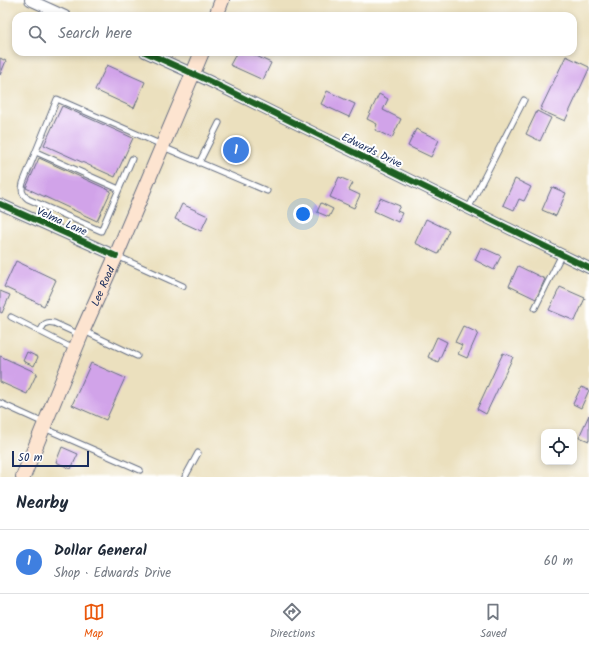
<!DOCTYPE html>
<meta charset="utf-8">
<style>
:root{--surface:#fff;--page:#f6f6f7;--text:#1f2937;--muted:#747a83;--line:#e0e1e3;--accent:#ea580c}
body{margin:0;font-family:Kalam,sans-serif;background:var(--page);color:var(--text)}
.controls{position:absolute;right:12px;bottom:12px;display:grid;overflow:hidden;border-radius:8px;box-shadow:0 2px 6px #0003}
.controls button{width:36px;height:36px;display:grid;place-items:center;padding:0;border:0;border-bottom:1px solid var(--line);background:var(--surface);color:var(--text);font:20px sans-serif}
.scale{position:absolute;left:12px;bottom:10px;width:77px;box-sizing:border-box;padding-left:4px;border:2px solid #1b2f5e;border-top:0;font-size:11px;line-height:14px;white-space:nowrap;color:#1b2f5e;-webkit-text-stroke:3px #fff;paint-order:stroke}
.you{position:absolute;left:303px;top:214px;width:14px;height:14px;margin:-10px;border:3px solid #fff;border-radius:50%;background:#1a73e8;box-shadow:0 0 0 6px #1a73e833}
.badge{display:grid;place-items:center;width:26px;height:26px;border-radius:50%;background:var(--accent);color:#fff;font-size:13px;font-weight:700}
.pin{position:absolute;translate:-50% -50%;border:2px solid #fff;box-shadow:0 1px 4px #0006}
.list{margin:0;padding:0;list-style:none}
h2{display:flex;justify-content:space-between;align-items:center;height:52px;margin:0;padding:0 16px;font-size:17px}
h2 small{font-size:13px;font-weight:400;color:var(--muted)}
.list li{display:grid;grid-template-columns:26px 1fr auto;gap:12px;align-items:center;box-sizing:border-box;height:64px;padding:0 16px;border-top:1px solid var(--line)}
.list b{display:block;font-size:15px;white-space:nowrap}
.list p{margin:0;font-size:13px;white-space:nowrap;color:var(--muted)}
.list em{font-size:13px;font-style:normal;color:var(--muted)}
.icon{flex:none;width:22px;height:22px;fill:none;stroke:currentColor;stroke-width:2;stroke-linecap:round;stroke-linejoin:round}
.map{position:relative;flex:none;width:589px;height:477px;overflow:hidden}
.search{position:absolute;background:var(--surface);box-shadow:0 2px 6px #0003;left:12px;right:12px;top:12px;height:44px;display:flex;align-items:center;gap:10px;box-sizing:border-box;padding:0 14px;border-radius:12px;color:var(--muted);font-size:15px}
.sheet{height:116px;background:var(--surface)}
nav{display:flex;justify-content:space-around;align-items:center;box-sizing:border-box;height:56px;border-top:1px solid var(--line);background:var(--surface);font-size:11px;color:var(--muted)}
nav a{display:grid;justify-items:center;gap:2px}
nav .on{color:var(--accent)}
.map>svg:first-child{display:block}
.building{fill:#d1a3e9}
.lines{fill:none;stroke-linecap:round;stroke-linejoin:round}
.lane-casing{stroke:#646d80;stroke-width:7}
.street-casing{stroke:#646d80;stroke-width:12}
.secondary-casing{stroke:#646d80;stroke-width:16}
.lane{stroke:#fff;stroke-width:5}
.street{stroke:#fff;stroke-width:10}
.secondary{stroke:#fde4d0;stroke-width:14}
.cycleway-casing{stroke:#fff;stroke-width:8}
.cycleway{stroke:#1b5e20;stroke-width:6}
.labels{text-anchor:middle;stroke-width:4;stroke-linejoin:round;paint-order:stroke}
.street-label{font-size:11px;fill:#1b2f5e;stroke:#fff}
</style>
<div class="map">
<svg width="589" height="477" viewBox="0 0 589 477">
<rect width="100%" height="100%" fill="#fff"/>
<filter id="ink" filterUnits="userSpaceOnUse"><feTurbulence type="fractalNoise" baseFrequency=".025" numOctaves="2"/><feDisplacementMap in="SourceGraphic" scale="8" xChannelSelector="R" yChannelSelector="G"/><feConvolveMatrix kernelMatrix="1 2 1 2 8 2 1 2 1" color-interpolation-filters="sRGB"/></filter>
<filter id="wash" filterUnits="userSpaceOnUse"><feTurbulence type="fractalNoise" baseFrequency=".012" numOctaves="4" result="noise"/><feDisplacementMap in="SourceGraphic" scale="16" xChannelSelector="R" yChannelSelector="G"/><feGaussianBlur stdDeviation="0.9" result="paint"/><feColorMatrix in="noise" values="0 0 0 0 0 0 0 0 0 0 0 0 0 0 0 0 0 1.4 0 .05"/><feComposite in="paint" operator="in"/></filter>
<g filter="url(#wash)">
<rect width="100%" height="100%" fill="#ebe0be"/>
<g id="blocks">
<!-- building -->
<path class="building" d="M237,52H248L271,63L263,80L230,65Z
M566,56L589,67V69L565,121L540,110Z
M0,58L6,61L0,75Z
M107,65L145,82L134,108L95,90Z
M327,91L355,104L349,117L321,104Z
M379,94L388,99L383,110L401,119L392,138L375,130L377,124L367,119Z
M62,106L133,138L115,177L44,145Z
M537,111L551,118L540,141L526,134Z
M416,129L439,140L431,157L408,146Z
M39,158L111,191L97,221L26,188Z
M339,177L353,183L349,190L360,195L354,208L330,197Z
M515,179L531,187L524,201L519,199L514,210L503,205Z
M552,187L566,193L556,216L542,210Z
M380,198L400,206L397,211L402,213L398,222L374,211Z
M321,203L333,209L329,217L317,212Z
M182,204L208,216L201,231L175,219Z
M426,219L449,230L438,254L415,243Z
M481,247L501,256L494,270L475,260Z
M16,261L56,280L44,306L4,287Z
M518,266L545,279L536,299L509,286Z
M560,287L585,298L575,321L549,310Z
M0,291L10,295L2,313L0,312Z
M463,326L478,333L467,358L458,354L462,345L455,342Z
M437,337L447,342L438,362L428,357Z
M27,352L38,357L34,366L23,361Z
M503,353L513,357L486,414L477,409Z
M0,356L37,373L27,394L0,382Z
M91,363L125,378L106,420L72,405Z
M581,387L589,390L581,408L573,404Z
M589,415V441L579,437Z
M62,447L78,454L71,469L56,462Z"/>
</g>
</g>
<g filter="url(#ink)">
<use href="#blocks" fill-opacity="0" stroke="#646d80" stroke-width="1"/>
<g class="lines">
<defs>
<path id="lane" d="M163,147L267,191
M36,152L119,189
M132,159L101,231L28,199C22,194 21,191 23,183L57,99L162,145
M199,163L219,123
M468,209L524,100
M117,256L183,286
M535,308L562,254
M11,317L74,349
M84,331L137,356
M40,332C44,324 45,321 54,323L80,335
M0,403L44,423
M44,428L140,470
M185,477L198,453"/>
<path id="street" d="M30,0L65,16
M145,52L207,80L589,268
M0,204L116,256"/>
<g id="secondary">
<path d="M216,16L222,0"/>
<path id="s1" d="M23,477L83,330L116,256L202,52"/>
</g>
</defs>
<!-- lane casing -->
<use href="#lane" class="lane-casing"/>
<!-- street casing -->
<use href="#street" class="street-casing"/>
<!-- secondary casing -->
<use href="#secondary" class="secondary-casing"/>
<!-- lane -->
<use href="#lane" class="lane"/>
<!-- street -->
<use href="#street" class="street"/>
<!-- secondary -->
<use href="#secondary" class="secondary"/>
<defs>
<path id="cycleway" d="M145,52L207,80L589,268
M0,204L116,256"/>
</defs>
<!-- cycleway casing -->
<use href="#cycleway" class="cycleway-casing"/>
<!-- cycleway -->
<use href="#cycleway" class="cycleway"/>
</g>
</g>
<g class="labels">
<!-- street labels -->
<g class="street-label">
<text transform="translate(372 150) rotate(26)" y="4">Edwards Drive</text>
<text transform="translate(62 221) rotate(24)" y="4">Velma Lane</text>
<text dy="4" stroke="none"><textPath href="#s1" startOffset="207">Lee Road</textPath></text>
</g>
</g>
</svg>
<div class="controls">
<button><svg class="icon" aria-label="locate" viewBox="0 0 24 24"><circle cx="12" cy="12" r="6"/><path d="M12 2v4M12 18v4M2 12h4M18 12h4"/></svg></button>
</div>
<div class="scale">50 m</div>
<div class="you"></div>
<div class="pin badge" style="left:236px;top:150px;background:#3f7fe0">1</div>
<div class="search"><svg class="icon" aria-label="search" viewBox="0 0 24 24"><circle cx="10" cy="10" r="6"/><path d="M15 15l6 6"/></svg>Search here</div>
</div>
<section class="sheet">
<h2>Nearby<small></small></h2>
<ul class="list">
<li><span class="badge" style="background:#3f7fe0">1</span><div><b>Dollar General</b><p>Shop · Edwards Drive</p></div><em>60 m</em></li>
</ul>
</section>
<nav>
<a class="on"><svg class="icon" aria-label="map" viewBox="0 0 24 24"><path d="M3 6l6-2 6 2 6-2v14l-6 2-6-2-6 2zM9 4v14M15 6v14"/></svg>Map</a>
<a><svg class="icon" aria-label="directions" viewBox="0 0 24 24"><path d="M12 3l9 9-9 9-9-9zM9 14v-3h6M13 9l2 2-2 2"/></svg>Directions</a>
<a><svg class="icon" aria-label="saved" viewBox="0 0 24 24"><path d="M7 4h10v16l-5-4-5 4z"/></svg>Saved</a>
</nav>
